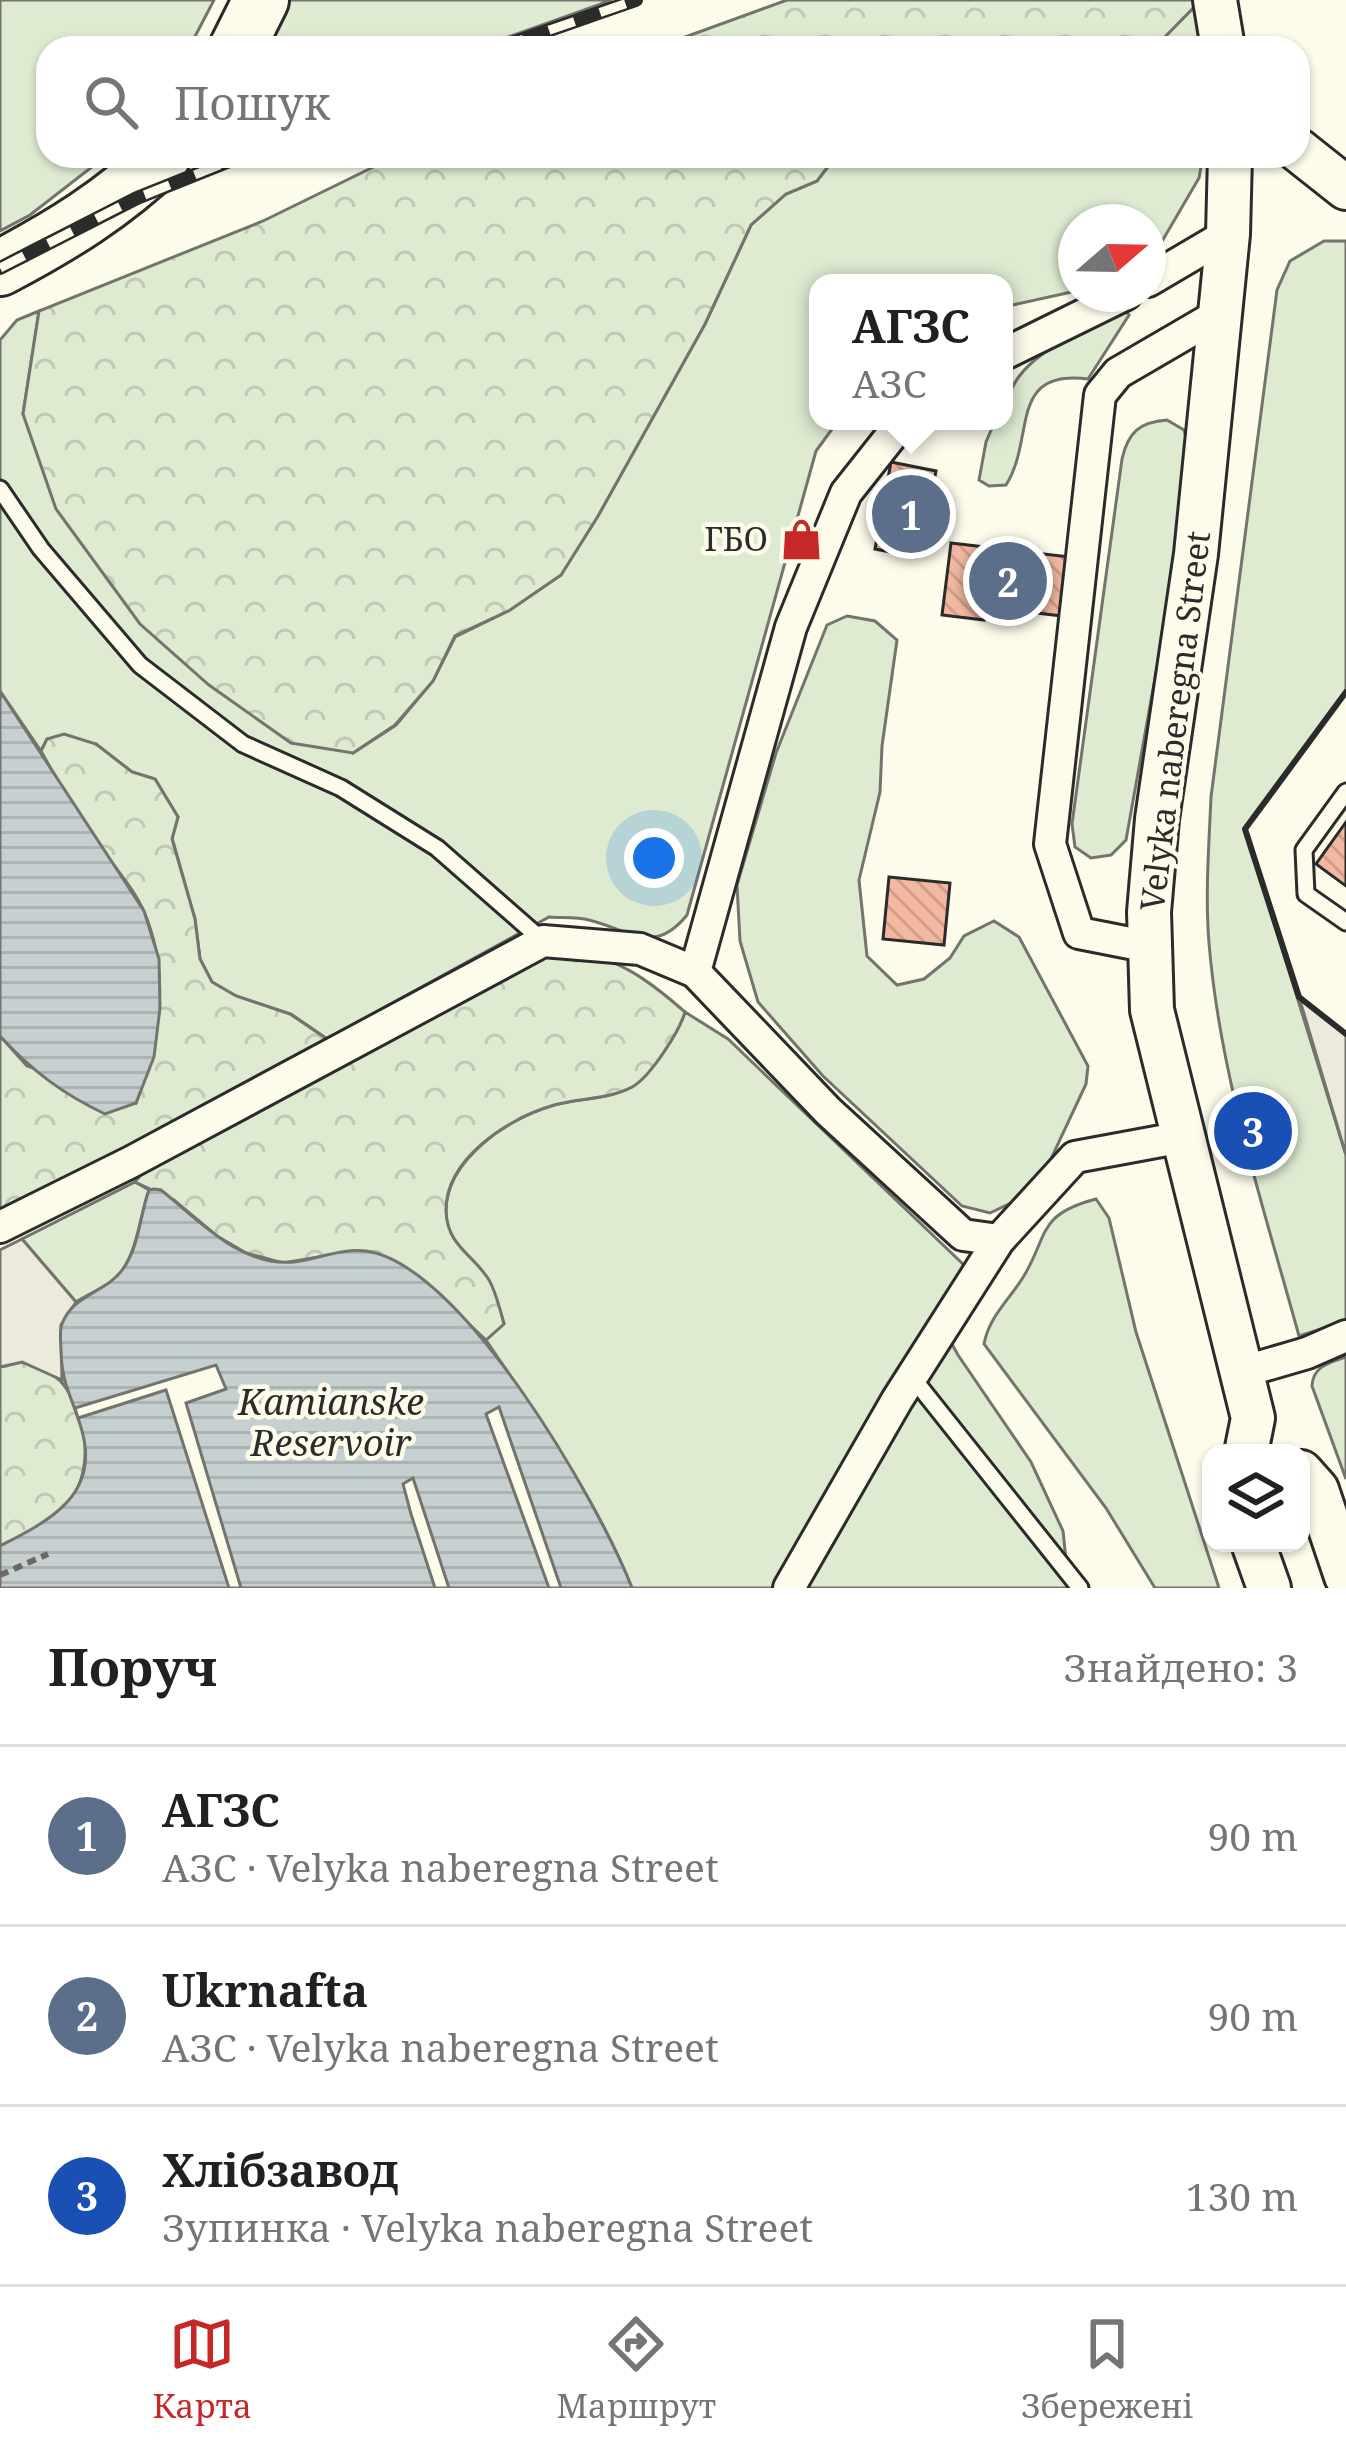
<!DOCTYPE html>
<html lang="uk">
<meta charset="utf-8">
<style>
:root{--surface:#fff;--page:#f2f2f2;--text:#202124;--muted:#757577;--line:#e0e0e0;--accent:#c62828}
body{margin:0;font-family:"Noto Serif",serif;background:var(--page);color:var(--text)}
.controls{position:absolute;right:36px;bottom:36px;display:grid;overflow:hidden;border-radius:24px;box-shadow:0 3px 9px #0004}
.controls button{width:108px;height:108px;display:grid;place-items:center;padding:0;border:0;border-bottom:3px solid var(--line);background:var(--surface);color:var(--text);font:60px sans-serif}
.compass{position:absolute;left:1058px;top:204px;width:108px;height:108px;border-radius:50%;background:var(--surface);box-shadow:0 3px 9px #0004;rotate:70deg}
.you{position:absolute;left:654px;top:858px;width:42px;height:42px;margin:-30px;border:9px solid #fff;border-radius:50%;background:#1a73e8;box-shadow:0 0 0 18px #1a73e833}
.badge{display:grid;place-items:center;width:78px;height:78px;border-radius:50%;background:var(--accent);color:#fff;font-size:39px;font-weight:700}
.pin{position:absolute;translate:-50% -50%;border:6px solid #fff;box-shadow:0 3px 12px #0006}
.popup{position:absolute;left:809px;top:274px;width:204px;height:156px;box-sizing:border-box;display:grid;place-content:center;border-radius:24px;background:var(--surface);filter:drop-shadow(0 3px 9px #0005);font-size:39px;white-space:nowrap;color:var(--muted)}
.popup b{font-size:45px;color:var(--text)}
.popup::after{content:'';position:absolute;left:50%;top:100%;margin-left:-24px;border:24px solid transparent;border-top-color:var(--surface)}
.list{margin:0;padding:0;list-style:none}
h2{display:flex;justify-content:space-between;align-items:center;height:156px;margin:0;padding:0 48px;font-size:51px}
h2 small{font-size:39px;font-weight:400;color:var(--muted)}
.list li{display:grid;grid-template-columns:78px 1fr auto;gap:36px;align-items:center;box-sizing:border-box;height:180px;padding:0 48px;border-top:3px solid var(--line)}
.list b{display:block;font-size:45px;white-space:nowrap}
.list p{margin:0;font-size:39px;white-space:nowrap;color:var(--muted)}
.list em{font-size:39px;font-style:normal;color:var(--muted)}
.icon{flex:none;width:66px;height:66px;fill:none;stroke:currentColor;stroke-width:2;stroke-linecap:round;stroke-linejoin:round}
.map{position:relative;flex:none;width:1346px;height:1588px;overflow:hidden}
.search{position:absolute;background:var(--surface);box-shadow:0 3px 9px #0004;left:36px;right:36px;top:36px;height:132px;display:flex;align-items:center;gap:30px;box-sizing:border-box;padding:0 42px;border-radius:36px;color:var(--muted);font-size:45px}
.sheet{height:696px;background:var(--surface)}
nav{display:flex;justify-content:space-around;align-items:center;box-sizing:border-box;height:168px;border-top:3px solid var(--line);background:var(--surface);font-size:33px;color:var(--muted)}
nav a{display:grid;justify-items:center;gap:6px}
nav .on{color:var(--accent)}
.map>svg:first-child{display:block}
.grass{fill:#deebd1;stroke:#74746e;stroke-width:3}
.forest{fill:url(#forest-crowns);stroke:#74746e;stroke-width:3}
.parking{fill:#eceadb;stroke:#74746e;stroke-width:3}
.water{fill:url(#water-rules);stroke:#74746e;stroke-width:3}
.pier{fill:#fdfbea;stroke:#74746e;stroke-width:3}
.building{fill:url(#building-back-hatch);stroke:#2b2b2b;stroke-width:3}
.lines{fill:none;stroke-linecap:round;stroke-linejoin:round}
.lane-casing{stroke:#2b2b2b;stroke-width:21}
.street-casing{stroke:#2b2b2b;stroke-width:36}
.secondary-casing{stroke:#2b2b2b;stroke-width:48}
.highway-casing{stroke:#2b2b2b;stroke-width:60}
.path{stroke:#6a6964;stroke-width:6;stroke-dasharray:9 6;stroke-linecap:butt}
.lane{stroke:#fdfbea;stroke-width:15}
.street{stroke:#fdfbea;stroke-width:30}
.secondary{stroke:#fdfbea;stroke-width:42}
.highway{stroke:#fdfbea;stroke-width:54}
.rail-casing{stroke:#2b2b2b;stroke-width:14}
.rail{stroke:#fdfbea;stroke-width:9;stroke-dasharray:27;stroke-linecap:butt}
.wall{stroke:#2b2b2b;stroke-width:6}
.labels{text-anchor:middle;stroke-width:9;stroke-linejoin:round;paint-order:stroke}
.poi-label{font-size:33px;fill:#2b2b2b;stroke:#fdfbea;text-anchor:end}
.street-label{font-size:33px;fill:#2b2b2b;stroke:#fdfbea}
.water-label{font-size:36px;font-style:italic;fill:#2b2b2b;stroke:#fdfbea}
</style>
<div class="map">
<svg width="1346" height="1588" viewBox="0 0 1346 1588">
<defs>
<pattern id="forest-crowns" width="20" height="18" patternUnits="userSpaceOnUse" patternTransform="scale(3)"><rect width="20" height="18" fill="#deebd1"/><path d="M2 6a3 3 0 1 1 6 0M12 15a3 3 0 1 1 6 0" fill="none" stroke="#bfcab4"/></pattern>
<pattern id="water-rules" width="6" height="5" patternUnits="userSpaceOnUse" patternTransform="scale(3)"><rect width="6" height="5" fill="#c7d0d0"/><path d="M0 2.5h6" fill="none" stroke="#abb3b3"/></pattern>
<pattern id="building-back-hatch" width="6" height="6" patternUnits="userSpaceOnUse" patternTransform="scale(3)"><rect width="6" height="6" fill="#f2b8a0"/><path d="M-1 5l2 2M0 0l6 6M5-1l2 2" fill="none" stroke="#d09e8a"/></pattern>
</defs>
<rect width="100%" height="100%" fill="#fdfbea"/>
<!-- grass -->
<path class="grass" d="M0,0H214L189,48H48V156H106L30,215L0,231Z
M275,0H612L477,48H253Z
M1201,0L1213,48H1154Z
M836,156H1203L1199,178L1154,255L1148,258V222H1076V291L1004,307V283H818V421H838L816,451L687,915C654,956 630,930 589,920C577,917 562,918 549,917L327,1039L291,1014L236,996L212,982L200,959L195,919L172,838L178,817L155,779L132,772L96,744L47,739L41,751L0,691V340L17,320L39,311L23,414L353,753L396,725L433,681L455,637L510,610L561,575L598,516L705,324L751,225L786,194L817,181Z
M1324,241H1346V692L1245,829L1346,1155V1321L1299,1336C1264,1208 1220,1077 1209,943C1205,895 1209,845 1211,797L1277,290L1290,261Z
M1126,311L1129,315L1088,379C1007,369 1036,438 1006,485L989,486L979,480L986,442L995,421H1004C1004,357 1078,335 1126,311Z
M1167,420L1184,430L1189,448L1160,650L1126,840L1111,855L1091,858L1075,847L1072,824L1122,459C1128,432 1140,422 1167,420Z
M847,616L875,621L897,640L882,746L880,792L859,880L867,956L897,985L924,979L950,958L964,936L994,921L1019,937L1088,1066L1086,1084L1036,1191L990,1213L962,1206L823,1076L758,1002L740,941L737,885L776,753L827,625Z
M685,1012L728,1039L965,1266L937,1317L958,1355L1031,1462L1063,1531L1069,1588H632C597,1500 539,1419 486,1340L504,1323C499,1310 496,1292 488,1280C472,1254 446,1245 446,1211C446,1160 507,1119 551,1106C577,1098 608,1100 632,1087C650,1077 679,1032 685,1012Z
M135,1182L149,1190C138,1220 138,1261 111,1282C100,1290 87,1295 76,1302L22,1239Z
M1096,1199L1109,1218L1136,1332L1219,1588H1155L1106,1508L984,1344C989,1317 1008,1301 1022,1279C1049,1237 1035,1215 1096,1199Z
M1346,1357V1479L1312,1386C1313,1366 1329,1363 1346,1357Z"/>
<!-- forest -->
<path class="forest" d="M787,0H1201L1154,48H655Z
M396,156H836L817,181L786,194L751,225L705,324L598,516L561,575L510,610L455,636L433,681L395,725L353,753L291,743L209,685L140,624L56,509L23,414L39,311L263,221Z
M64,734L96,744L132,772L155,779L178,817L172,839L195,919L200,959L212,982L236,996L290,1014L327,1039L102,1164L0,1213V1036L27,1066L136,1103C159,1042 171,977 145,914C133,885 106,858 88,830C71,805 56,778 41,751L47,739Z
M543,956C559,956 576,955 592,957C625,961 661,991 685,1012C679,1032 650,1077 632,1087C607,1100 577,1098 551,1106C507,1119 445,1160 446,1211C447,1246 473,1254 489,1280C496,1292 500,1310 504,1324L486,1340L420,1278L348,1252L283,1263L246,1253L217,1236L174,1200L135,1182L142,1173Z
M22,1362C34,1367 55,1373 63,1384C87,1415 94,1466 71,1500C57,1521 23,1534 0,1546V1367Z"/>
<!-- parking -->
<path class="parking" d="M1299,997L1346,1034V1155Z
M22,1239L76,1302L61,1325L62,1380L22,1362L0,1367V1250Z"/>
<!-- water -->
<path class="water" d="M0,691L144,911L159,959L160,1008L154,1057L136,1103L105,1114C63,1094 32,1071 0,1036Z
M154,1189L161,1190C199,1220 240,1267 294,1262C317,1259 343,1248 366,1251C462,1264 599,1503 632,1588H0V1546C49,1521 100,1495 82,1431C73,1398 62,1387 61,1351C61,1343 59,1331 62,1324C73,1294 106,1293 123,1269C139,1247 140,1215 149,1190Z"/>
<!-- pier -->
<path class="pier" d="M216,1365L226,1389L186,1403L241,1588H229L166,1390L78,1418L75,1408Z
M499,1407L561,1588H549L486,1414Z
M413,1478L449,1588H435L411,1514L403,1484Z"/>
<!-- building -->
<path class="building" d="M891,462L936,471L930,502L942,504L938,527L922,524L916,557L875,549Z
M951,543L1070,557L1062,616L986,607L984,620L942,615Z
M1346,822V886L1316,864Z
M889,877L950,883L944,945L883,939Z"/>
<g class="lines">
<defs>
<path id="lane" d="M0,489L41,549L140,665L243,744L341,788L437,848L543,941
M1346,792L1304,850L1306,894L1346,922
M912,1377L1080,1588"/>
<path id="street" d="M1148,281L1228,234
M1004,354L1126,294
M1150,947L1079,933L1050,844L1100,395L1118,373L1221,313
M695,972L791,627L846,493L903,421
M0,1227L131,1162L543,941L640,949L695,972L828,1111L963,1235L999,1240L1075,1157L1183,1137
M1242,1372L1307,1353L1346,1336
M789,1588L897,1400L999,1240"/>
<path id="secondary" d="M1215,0L1223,48
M1298,150L1346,188
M1230,156L1228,234L1196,554L1157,819L1149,912L1152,1010L1253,1418L1246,1453
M1301,1472L1317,1490L1346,1576
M1253,1543L1269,1588"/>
<path id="highway" d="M237,48L261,0
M0,268C61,236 113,204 163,156"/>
</defs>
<!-- lane casing -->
<use href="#lane" class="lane-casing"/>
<!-- street casing -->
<use href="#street" class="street-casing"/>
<!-- secondary casing -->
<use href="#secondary" class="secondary-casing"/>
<!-- highway casing -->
<use href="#highway" class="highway-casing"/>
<!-- path -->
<path class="path" d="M0,1575L48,1554"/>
<!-- lane -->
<use href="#lane" class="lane"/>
<!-- street -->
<use href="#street" class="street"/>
<!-- secondary -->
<use href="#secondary" class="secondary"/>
<!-- highway -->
<use href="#highway" class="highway"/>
<defs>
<path id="rail" d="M498,48L636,0
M0,268L137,198L242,156"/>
</defs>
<!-- rail casing -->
<use href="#rail" class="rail-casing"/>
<!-- rail -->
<use href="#rail" class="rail"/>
<!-- wall -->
<path class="wall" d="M1346,692L1245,829L1299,997L1346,1034"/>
</g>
<!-- icons -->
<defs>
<symbol id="shop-bare" viewBox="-9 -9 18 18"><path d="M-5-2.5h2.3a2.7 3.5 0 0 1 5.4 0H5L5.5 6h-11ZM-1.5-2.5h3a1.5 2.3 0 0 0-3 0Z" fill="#c62828" stroke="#fdfbea" stroke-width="2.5" paint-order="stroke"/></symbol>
</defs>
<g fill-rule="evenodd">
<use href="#shop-bare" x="772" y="510" width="59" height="59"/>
</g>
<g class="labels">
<!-- poi labels -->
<g class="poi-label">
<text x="768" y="551">ГБО</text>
</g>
<!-- street labels -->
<g class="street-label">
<text transform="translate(1175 721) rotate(-83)" y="12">Velyka naberegna Street</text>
</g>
<!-- water labels -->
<g class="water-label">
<text x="331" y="1415">Kamianske<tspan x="331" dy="41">Reservoir</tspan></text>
</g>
</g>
</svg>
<div class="controls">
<button><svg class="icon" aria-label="layers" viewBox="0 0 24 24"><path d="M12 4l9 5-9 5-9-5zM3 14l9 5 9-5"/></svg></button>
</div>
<svg class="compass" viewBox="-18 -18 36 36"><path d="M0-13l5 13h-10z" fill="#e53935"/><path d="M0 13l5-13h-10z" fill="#757577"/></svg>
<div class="you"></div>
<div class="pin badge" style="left:911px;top:514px;background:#5c6f8a">1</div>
<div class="popup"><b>АГЗС</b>АЗС</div>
<div class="pin badge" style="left:1008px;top:581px;background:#5c6f8a">2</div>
<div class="pin badge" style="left:1253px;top:1131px;background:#1a4fb4">3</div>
<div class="search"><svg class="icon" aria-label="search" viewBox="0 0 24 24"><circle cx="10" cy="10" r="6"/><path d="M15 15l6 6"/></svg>Пошук</div>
</div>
<section class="sheet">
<h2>Поруч<small>Знайдено: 3</small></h2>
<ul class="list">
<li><span class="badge" style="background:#5c6f8a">1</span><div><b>АГЗС</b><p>АЗС · Velyka naberegna Street</p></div><em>90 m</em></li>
<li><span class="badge" style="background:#5c6f8a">2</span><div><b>Ukrnafta</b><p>АЗС · Velyka naberegna Street</p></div><em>90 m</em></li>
<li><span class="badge" style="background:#1a4fb4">3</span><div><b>Хлібзавод</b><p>Зупинка · Velyka naberegna Street</p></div><em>130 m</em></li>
</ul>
</section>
<nav>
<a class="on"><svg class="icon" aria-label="map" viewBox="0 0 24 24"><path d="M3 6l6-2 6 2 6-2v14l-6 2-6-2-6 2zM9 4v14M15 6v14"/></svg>Карта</a>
<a><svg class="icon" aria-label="directions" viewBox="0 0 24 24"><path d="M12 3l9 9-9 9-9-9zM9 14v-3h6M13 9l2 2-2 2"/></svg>Маршрут</a>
<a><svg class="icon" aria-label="saved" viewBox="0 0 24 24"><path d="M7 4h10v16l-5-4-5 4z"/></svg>Збережені</a>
</nav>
